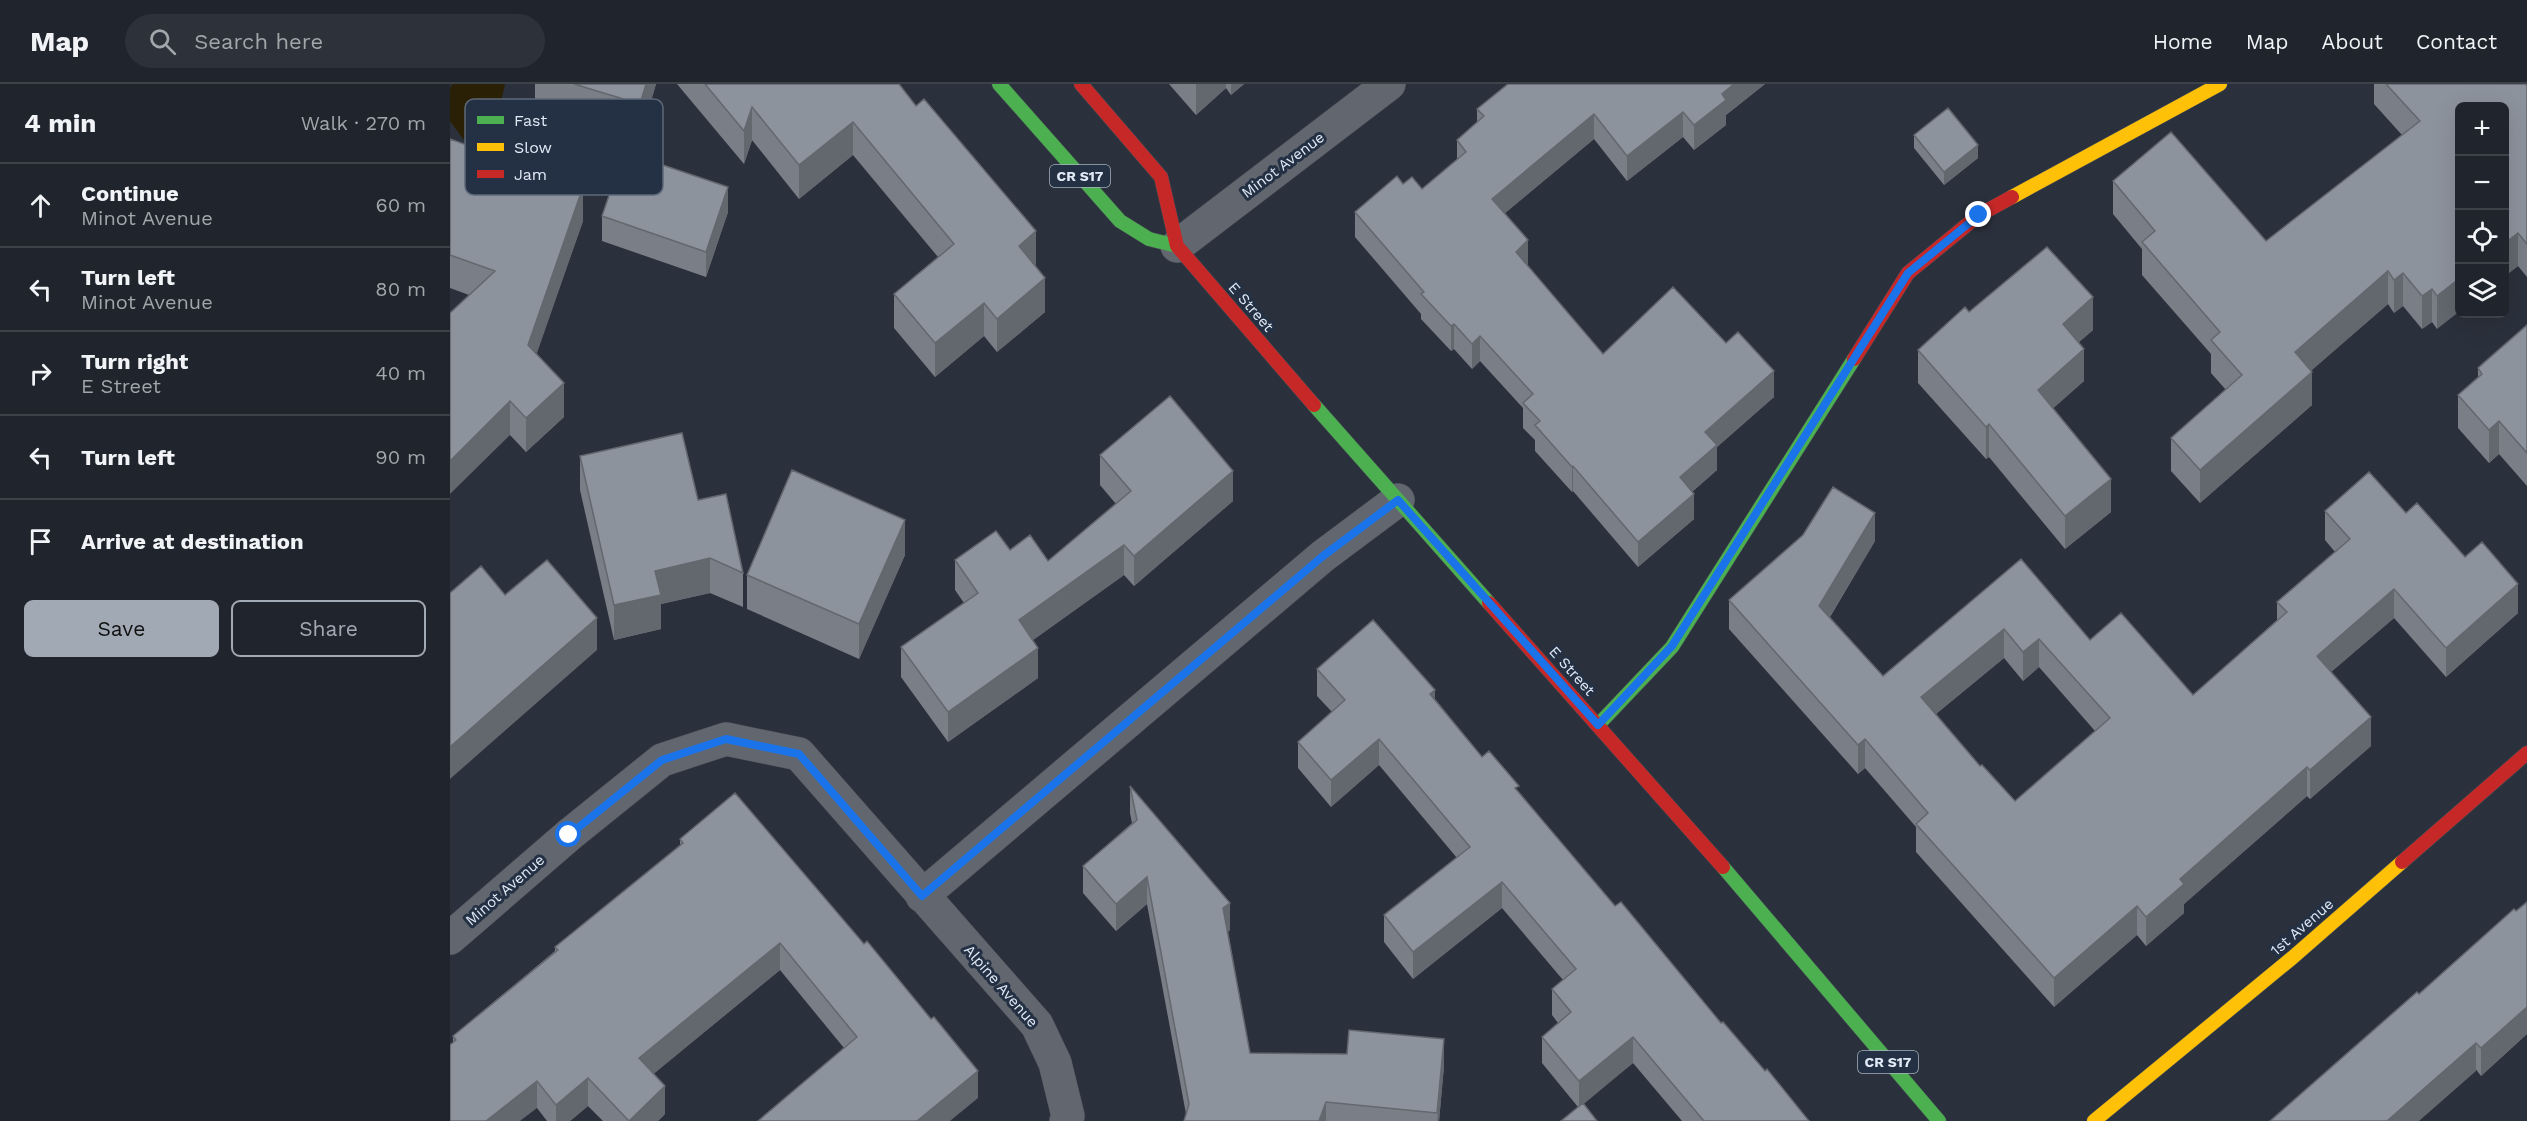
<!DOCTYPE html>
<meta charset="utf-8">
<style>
:root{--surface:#20252d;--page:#2d3139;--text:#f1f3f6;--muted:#a2a5aa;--line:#3d4249;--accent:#a1a9b5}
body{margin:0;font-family:"Work Sans",sans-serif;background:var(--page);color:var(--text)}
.controls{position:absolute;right:18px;top:18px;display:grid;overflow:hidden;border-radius:9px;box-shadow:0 6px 24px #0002}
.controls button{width:54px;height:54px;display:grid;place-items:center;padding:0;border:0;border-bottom:2px solid var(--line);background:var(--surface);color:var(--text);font:30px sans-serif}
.stop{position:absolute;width:18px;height:18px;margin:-14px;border:4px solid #1a73e8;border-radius:50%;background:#fff}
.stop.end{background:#1a73e8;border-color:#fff;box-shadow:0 2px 6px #0008}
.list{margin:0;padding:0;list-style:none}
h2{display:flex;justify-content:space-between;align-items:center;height:78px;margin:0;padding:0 24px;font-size:26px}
h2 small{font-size:20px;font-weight:400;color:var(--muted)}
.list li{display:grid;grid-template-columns:39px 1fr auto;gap:18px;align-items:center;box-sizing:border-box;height:84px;padding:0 24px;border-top:2px solid var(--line)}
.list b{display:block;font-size:22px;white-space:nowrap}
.list p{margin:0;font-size:20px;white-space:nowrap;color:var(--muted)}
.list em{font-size:20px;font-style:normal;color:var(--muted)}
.actions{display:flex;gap:12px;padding:18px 24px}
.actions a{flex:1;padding:14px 0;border:2px solid var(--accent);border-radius:9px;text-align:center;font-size:21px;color:var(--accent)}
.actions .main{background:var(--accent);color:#111}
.icon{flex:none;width:33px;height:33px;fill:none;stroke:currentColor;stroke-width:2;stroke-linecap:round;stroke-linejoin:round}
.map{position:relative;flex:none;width:2077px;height:1037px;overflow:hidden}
header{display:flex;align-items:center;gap:36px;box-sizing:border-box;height:84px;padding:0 30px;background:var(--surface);border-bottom:2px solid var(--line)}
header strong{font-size:28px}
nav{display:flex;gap:33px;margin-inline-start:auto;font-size:21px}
.search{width:420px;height:54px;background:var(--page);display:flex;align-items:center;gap:15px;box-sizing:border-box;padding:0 21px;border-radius:33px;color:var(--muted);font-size:22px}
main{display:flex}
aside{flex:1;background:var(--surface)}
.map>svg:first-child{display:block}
.water{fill:#2a2005}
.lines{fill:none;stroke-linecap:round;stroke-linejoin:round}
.street-casing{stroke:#464c55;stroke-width:34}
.fast-casing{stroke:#464c55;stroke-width:15}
.slow-casing{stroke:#464c55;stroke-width:15}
.jam-casing{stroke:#464c55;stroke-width:15}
.street{stroke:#62676f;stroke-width:33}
.fast{stroke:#4caf50;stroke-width:14}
.slow{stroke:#ffc107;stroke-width:14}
.jam{stroke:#c62828;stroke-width:14}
.wall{fill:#797e87;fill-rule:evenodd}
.shaded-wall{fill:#63676e}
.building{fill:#8d939d;stroke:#63676e;stroke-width:1.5;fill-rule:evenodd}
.route{stroke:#1a73e8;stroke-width:8}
.labels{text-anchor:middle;stroke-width:6;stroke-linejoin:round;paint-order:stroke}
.shield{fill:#243043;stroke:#a8b2c0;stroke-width:1.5}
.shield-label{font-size:14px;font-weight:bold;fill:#e1eaf6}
.street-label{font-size:15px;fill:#e1eaf6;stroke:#243043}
.key{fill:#243043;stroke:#5d6879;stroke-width:1.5}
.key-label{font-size:16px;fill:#e1eaf6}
</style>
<header>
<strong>Map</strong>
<div class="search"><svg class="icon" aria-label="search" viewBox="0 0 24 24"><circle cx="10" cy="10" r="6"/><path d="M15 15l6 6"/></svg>Search here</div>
<nav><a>Home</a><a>Map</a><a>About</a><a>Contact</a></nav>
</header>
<main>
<aside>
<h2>4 min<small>Walk · 270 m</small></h2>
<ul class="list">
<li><svg class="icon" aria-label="ahead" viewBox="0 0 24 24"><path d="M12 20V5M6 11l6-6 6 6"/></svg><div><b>Continue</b><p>Minot Avenue</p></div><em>60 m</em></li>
<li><svg class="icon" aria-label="left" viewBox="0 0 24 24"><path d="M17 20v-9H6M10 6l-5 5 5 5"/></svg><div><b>Turn left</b><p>Minot Avenue</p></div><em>80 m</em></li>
<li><svg class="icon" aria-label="right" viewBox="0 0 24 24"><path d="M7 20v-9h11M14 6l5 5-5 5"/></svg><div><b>Turn right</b><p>E Street</p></div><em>40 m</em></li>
<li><svg class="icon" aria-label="left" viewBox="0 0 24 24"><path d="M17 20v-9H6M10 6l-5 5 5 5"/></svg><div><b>Turn left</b></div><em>90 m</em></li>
<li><svg class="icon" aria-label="arrive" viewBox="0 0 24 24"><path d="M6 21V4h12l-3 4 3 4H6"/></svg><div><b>Arrive at destination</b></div></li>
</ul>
<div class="actions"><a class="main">Save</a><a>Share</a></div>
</aside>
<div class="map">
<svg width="2077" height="1037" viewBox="0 0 2077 1037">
<rect width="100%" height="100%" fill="#2b313c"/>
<!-- water -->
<path class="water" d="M2,0H55L47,37L31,57L13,55L0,37V5Z"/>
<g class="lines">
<defs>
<path id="street" d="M727,162L939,0
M472,812L873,472L948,416
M0,854L119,751L212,676L276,655L349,670L587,941L605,979L618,1032L616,1037"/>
<path id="fast" d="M549,0L670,137L699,155L727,162
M864,321L1039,519
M1148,641L1222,563L1404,275
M1273,783L1489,1037"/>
<path id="slow" d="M1562,113L1770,0
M1644,1037L1842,874L1952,778"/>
<path id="jam" d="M631,0L711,93L727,162L864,321
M1404,275L1458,189L1529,131L1562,113
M1039,519L1273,783
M1952,778L2077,669"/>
</defs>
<!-- street casing -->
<use href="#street" class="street-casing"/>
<!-- fast casing -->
<use href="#fast" class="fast-casing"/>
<!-- slow casing -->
<use href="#slow" class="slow-casing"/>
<!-- jam casing -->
<use href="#jam" class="jam-casing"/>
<!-- street -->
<use href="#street" class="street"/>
<!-- fast -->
<use href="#fast" class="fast"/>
<!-- slow -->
<use href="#slow" class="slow"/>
<!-- jam -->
<use href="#jam" class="jam"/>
</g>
<!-- wall -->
<path class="wall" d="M85,0H206L190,54L85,22Z
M227,0H449L586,181L585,182L595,228L547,268L534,252L485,293L444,244V210L488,173L403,71L349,115L302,56L294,80Z
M719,0H794L781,11L776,4L746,31Z
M1058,0H1315L1276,31V41L1244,66L1233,53L1177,97L1144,55L1055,129L1078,182L1153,270L1324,313L1267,363V386L1242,408L1244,435L1188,483L1123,407L1122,408L1085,367V356L1073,344V324L1030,277L1022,285L1004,265L1001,267L971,235V230L905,153V128L953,100L972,105L1007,75V56L1027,38V25Z
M1924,0H2077V193L2068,182L2055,192V22L1987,245L1982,238L1972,245L1953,222L1944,229L1938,220L1861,286L1862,321L1750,419L1721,387V354L1776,306L1761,289V270L1692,191V165L1663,130V97L1816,157L1952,51L1924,20Z
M1464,51L1528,74L1494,101L1464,64Z
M0,55L133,137L86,270L114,333L76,368L60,351L19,211L0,204Z
M278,128L256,193L152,157V132Z
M1519,228L1643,246L1629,258L1634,297L1603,324L1661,428L1615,465L1539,373L1536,375L1468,299V266Z
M2077,241V402L2049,370L2039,379L2008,344V311L2028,293V284Z
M650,371L783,417L684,502L674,491L583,556L588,594L498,658L451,593V563L514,519L505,506V476L560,466L598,477L666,420L650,401Z
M130,372L248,416L293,489V523L260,509L211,520V545L164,556L130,406Z
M1875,427L1956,429L2015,473L2068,529L1996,593L1944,534L1881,588L1921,662L1860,715L1857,712L1734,820V829L1696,862L1687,851L1604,923L1466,768V743L1415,684L1408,690L1279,545V516L1425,457L1380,533L1433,592L1571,475L1640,556L1743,611L1827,536V518L1885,468L1875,456ZM1554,574L1573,597L1589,583L1645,647L1565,717L1530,682L1486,630Z
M455,471L409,575L297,525V491Z
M867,585L985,615L1032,673L1069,708L1165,822L1359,1037H1232L1183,979L1128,1023L1092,979V953L1108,939L1102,931V905L1113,896L1052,824L963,895L934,858V831L1007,774L929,681L881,723L848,684V658L882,628L867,612Z
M680,702L780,846L778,848L800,969L994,982L989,1037H734L736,1030L697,820L666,847L633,809V782L682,739L680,729Z
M230,755L528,1014L394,964L330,886L203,990L215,1030L208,1037H153L138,1022L120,1037H97L87,1024L3,959V952L105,867V863L230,762Z
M2077,818V950L2031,992L1969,910Z"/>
<!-- shaded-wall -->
<path class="shaded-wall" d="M196,0H206L190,54V20Z
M746,0H776V4L746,31Z
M781,0H794L781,11Z
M1284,0H1315L1276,31V41L1244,66V41L1272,10Z
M302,23V56L294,80V47Z
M1233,28V53L1177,97V72Z
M1144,30V55L1042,140V115Z
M403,38V71L349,115V81Z
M1528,61V74L1494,101V88Z
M133,103V137L78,295V261Z
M278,103V128L256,193V168Z
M586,147V181L569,195V162Z
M2068,149V182L2055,192V159Z
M1078,156V181L1066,193V168Z
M1938,187V220L1845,301V268Z
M1953,189V222L1944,229V196Z
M595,194V228L547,268V235Z
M2010,194V227L1987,245V212Z
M1982,205V238L1972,245V212Z
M1643,213V246L1613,272V240Z
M534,219V252L485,293V259Z
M1004,240V265L1001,267V242Z
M1030,252V277L1022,285V260Z
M1634,265V297L1588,338V306Z
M1324,287V313L1267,363V386L1230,418V393L1255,348Z
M1862,288V321L1750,419V386Z
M114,299V333L76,368V334Z
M60,317V351L0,410V377Z
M2049,337V370L2039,379V346Z
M1539,340V373L1536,375V343Z
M1123,382V407L1122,408V383Z
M783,387V417L684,502V472Z
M1661,395V428L1615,465V432Z
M1244,410V435L1188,483V458Z
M1425,429V457L1369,550V522Z
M455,436V471L409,575V540Z
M674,461V491L569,566V536Z
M260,474V509L211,520V545L164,556V521L205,487Z
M2068,500V529L1996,593V564Z
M1944,505V534L1867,600V572Z
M147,534V566L0,695V663Z
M1554,545V574L1471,642V613Z
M1589,555V583L1573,597V568Z
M588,564V594L498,658V628Z
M985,606V632L980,610Z
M1921,633V662L1860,715V686Z
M929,655V681L881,723V696Z
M1415,655V684L1408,690V661Z
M1857,683V712L1734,820V829L1696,862V833L1730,795Z
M697,793V820L666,847V820Z
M1052,798V824L963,895V868Z
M780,819V846L773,851V824Z
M1687,822V851L1604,923V894Z
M330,859V886L189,1002V974Z
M2077,923V950L2031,992V964Z
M1183,953V979L1129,1024V997Z
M994,955V982L989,1037H987Z
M2026,959V987L1969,1037H1937Z
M528,987V1014L500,1037H467Z
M138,994V1022L120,1037H106V1021Z
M87,997V1024L70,1037H36Z
M215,1002V1030L208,1037H179Z
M876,1018V1037H869Z"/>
<!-- building -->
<path class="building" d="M124,0H196L190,20Z
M255,0H449L466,22L474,15L586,147L569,162L595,194L547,235L534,219L485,259L444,210L504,160L403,38L349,81L302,23L294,47Z
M1058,0H1284L1272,10L1276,16L1244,41L1233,28L1177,72L1144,30L1042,115L1078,156L1066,168L1153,270L1223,203L1276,259L1288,248L1324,287L1255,348L1267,361L1230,393L1244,410L1188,458L1123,382L1122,383L1085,341L1090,337L1073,319L1083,310L1030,252L1022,260L1004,240L1001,242L971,210L974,208L905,128L947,92L953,100L962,93L972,105L1016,68L1007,56L1034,32L1027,25Z
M1936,0H2075L2077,2V160L2068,149L2055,159V22H2010V194L1987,212L1982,205L1972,212L1953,189L1944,196L1938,187L1845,268L1862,288L1750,386L1721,354L1792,291L1761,256L1770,248L1692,158L1705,147L1663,97L1721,48L1816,157L1970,37Z
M1498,24L1528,61L1494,88L1464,51Z
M0,55L133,103L78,261L114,299L76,334L60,317L0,377V229L45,187L0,171Z
M174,68L278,103L256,168L152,132Z
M1597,163L1643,213L1613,240L1634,265L1588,306L1661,395L1615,432L1539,340L1536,343L1468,266L1515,223L1519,228Z
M2077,241V369L2049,337L2039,346L2008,311L2032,290L2028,284Z
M720,312L783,387L684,472L674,461L569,536L588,564L498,628L451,563L528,509L505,476L546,447L560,466L580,451L598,477L681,407L650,371Z
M232,349L248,416L276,410L293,489L260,474L205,487L211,511L164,521L130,372Z
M342,386L455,436L409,540L297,491Z
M1919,388L1956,429L1967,419L2015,473L2032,458L2068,500L1996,564L1944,505L1867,572L1921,633L1860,686L1857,683L1730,795L1734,800L1696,833L1687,822L1604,894L1466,740L1478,729L1415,655L1408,661L1279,516L1353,451L1383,403L1425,429L1369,522L1433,592L1571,475L1640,556L1671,529L1743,611L1837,528L1827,518L1900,455L1875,427ZM1554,545L1573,568L1589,555L1660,634L1565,717L1532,681L1530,682L1471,613Z
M97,476L147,534L0,663V509L31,482L55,511Z
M923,536L985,606L980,610L1032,673L1039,667L1069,702L1065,704L1165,822L1171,818L1271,939L1273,938L1315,987L1317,985L1359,1037H1254L1183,953L1129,997L1092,953L1121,928L1102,905L1126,885L1052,798L963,868L934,831L1020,763L929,655L881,696L848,658L895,616L867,585Z
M680,702L780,819L773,824L800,969L897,970L899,946L994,955L987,1029L876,1018L869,1037H734L739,1020L697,793L666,820L633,782L687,736Z
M285,709L414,860L417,857L481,935L484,933L528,987L467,1037H308L407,953L330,859L189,974L215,1002L179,1037L138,994L106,1021L87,997L36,1037H0V961L6,956L3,952L108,866L105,863L233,759L230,755Z
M2077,818V923L2031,964L2026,959L1937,1037H1820L1967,908L1969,910L2064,825L2066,827Z
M1133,1019L1147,1037H1111Z"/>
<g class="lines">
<!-- route -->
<path class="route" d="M119,751L212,676L276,655L349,670L472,812L873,472L948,416L1148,641L1222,562L1458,189L1529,131"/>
</g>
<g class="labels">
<!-- shield labels -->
<g class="shield">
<rect x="600" y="81" width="60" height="22" rx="4.5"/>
<rect x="1408" y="967" width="60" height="22" rx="4.5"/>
</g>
<g class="shield-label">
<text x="630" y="97">CR S17</text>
<text x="1438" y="983">CR S17</text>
</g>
<!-- street labels -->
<g class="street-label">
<text transform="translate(833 81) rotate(-37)" y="5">Minot Avenue</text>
<text transform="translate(801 223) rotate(49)" y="5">E Street</text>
<text transform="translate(1122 587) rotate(48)" y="5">E Street</text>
<text transform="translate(55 806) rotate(-41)" y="5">Minot Avenue</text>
<text transform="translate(1852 843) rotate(-41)" y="5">1st Avenue</text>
<text transform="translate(551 902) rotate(49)" y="5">Alpine Avenue</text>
</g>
</g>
<!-- legend -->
<rect x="15" y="15" width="198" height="96" rx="9" class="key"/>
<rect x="27" y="32" width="27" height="8" fill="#4caf50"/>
<rect x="27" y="59" width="27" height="8" fill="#ffc107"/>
<rect x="27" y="86" width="27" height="8" fill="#c62828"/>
<g class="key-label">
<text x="64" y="42">Fast</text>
<text x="64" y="69">Slow</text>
<text x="64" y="96">Jam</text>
</g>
</svg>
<div class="controls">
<button>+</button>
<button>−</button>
<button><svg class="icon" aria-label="locate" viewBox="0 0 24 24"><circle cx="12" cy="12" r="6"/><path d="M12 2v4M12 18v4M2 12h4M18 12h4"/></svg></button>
<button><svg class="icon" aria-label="layers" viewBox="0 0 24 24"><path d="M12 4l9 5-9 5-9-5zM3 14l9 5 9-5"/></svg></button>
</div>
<div class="stop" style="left:119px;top:751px"></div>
<div class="stop end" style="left:1529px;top:131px"></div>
</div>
</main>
